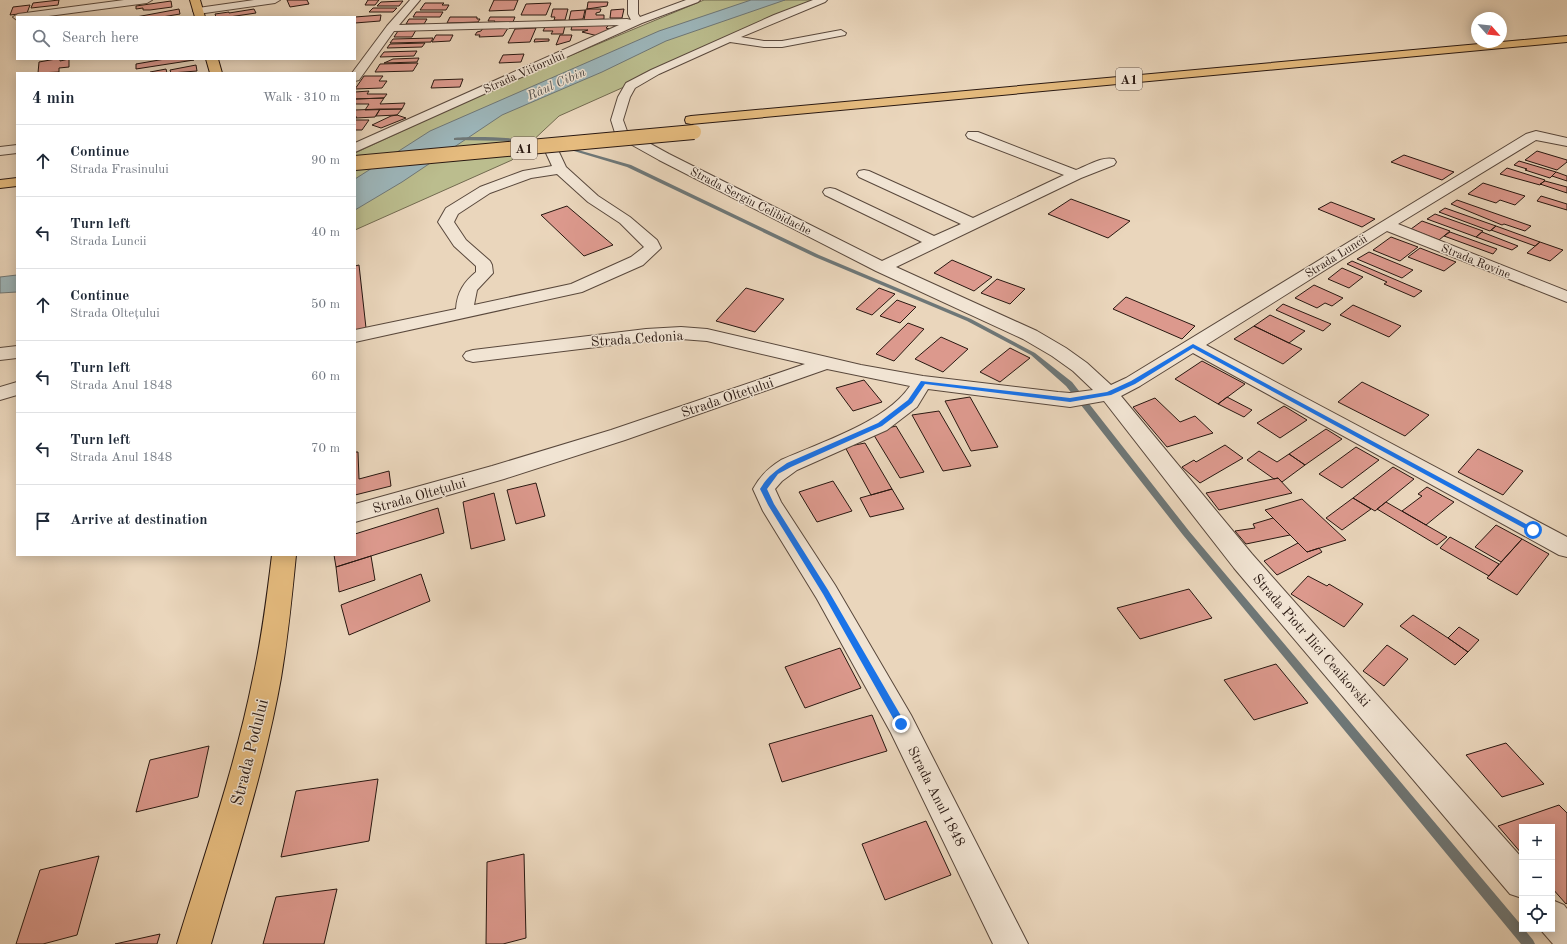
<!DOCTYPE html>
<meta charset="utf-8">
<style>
:root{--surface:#fff;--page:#f2f2f3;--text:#1f2937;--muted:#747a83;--line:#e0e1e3}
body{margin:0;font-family:"Old Standard TT",serif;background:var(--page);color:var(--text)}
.controls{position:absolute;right:12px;bottom:12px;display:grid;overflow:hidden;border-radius:0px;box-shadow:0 2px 10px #0003}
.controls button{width:36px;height:36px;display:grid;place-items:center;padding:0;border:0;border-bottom:1px solid var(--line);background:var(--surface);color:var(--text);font:20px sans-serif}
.compass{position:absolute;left:1471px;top:12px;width:36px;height:36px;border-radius:50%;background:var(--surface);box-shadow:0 2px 10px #0003;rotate:117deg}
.stop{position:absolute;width:12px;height:12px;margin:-9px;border:3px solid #1a73e8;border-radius:50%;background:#fff}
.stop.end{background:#1a73e8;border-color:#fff;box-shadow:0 1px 4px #0008}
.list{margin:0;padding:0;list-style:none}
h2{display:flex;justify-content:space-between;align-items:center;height:52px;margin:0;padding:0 16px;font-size:17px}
h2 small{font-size:13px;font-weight:400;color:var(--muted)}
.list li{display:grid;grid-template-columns:26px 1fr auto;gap:12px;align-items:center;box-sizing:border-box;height:72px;padding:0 16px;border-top:1px solid var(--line)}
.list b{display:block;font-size:15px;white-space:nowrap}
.list p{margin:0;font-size:13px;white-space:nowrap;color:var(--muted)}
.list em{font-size:13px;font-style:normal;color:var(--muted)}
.icon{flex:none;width:22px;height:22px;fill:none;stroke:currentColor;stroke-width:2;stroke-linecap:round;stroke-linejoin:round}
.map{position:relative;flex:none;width:1567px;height:944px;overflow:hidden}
.search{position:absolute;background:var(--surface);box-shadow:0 2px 10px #0003;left:16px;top:16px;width:340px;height:44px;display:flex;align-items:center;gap:10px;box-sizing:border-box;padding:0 14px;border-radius:0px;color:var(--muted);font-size:15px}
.panel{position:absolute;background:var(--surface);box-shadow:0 2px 10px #0003;left:16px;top:72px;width:340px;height:484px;border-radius:0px}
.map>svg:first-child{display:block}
.green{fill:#bbbd8e;stroke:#726a50}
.water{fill:#9cb6bb;stroke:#6e7777}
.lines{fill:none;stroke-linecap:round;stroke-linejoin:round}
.stream{fill:#6e7777;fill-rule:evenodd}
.building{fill:#dc998d;stroke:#291811}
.minor-casing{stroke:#59483c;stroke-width:2}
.major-casing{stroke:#291811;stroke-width:2}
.highway-casing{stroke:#291811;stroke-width:2}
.minor{fill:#f1e4d3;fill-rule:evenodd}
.major{fill:#e5bb7e;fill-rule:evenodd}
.highway{fill:#e5bb7e;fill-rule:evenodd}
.highway-bridge-casing{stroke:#291811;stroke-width:16;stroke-linecap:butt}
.highway-bridge{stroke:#e5bb7e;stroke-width:14}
.route{fill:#1a73e8}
.labels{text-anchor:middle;stroke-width:3;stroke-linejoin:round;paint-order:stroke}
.far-street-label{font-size:12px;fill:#291811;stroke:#f1e4d3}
.shield{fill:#f1e4d3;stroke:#65554b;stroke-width:1}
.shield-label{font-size:13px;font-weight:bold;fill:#291811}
.far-water-label{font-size:13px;font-style:italic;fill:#514f4c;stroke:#f1e4d3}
.street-label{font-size:14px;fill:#291811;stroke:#f1e4d3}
.near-street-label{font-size:17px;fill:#291811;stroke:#f1e4d3}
</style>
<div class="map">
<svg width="1567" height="944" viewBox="0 0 1567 944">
<rect width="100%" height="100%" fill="#ead6bc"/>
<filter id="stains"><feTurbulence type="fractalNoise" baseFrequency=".005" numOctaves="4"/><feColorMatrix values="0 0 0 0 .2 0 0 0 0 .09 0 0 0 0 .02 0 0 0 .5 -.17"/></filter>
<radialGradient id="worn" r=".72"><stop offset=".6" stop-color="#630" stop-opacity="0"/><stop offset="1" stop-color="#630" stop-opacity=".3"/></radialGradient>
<!-- green -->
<path class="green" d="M704,0H826L716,46L559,116L512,160L355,230V153L521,76Z"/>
<!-- water -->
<path class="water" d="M751,0H785L666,41L602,72L502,115L402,182L355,210V179L430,131L659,31Z
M17,275V292L0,293V277Z"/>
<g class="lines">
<!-- stream -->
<path class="stream" d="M454,138C467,136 521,137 530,142L528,143L511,141L456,140H454Z
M564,146L631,165L819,255L971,319L1035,353L1072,382L1189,531L1522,926V929H1524L1533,940L1535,944H1521L1183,535L1066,386L1031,355L967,321L815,257L627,167L564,148Z"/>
</g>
<!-- building -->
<path class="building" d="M59,0L58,5L31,8L33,3Z
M287,0H307L309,4L290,7Z
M368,0H379L375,5H365Z
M494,0H518L514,10L489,11Z
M171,1L172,7L150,10H143V8L136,9V6Z
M403,1L399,6H377L381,2Z
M588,2H608L607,6L587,9Z
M425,3H444L442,5H449L446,10H420Z
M551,3L546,15H521L526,4Z
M30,5L27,13L10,15L13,7Z
M373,8H397L393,12H369Z
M179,9L180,14L162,17H136Z
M254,9L256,13L229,17H216L215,14L229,12V13Z
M553,9H568L565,20H554L555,17H551Z
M586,9H601L600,12L596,13V15H604V19L584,20Z
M624,9L622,18H610L611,10Z
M585,10L583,19L569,20L571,11Z
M416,12H443L440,17H413Z
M381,15L380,21L355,23V17Z
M450,17H477V19H480L478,22L447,23Z
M490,17H515L513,22H494L495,21H488Z
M409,19H427L424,24H406Z
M609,25L606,28L613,30L598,36L582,32L588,30H571L572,26Z
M565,26L563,34H551L553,31H543L545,27Z
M483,28H508L503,36L479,37L480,35H475L477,32L481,31Z
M536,28L530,42L508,43L515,29Z
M416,30L412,37H394L398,31Z
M436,35H453L450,41L432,42Z
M560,35H572L570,41L556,45Z
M433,38L431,42L390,43L393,39Z
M535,39H549V41L534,42Z
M425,43L422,47L387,48L390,44Z
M417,51L414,56L380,57L384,52Z
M524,54L521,62L499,63L503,55Z
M419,58L417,62L384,63L393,59Z
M56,59H60V61L69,59V67L59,68V72L38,73L39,62Z
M165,59L194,60L136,69V64Z
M418,63L413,71L375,72L380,64Z
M196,65L197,71L171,73L170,70Z
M166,69L167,73H151L150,72Z
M364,76H383L379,81H387L382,88L355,89Z
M463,79L460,87L431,88L434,80Z
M369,91L367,94H387L384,98L355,99V92Z
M384,98L380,104L405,103L402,109L365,110L369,104H355V99Z
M380,109L375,117L356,118L357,117H355V110Z
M380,109H402L397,115L376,116Z
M397,115L406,118L381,128L372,125L391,116Z
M355,120H369L362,130H355Z
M1537,151L1567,160V162L1557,170L1525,160Z
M1404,155L1454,172L1442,180L1391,162Z
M1519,161L1556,172L1550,178L1525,170L1527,169L1514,165Z
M1507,168L1545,180L1540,185L1500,174Z
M1556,172L1567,176V181L1552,176Z
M1545,181L1567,187V193L1540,184Z
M1483,183L1525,196L1515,205L1500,200L1496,203L1468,194Z
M1541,196L1567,204V210L1537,201Z
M1071,199L1130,221L1108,238L1048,214Z
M1457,200L1531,226L1525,231L1504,224L1502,225L1451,204Z
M1331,202L1375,219L1362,227L1318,209Z
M567,206L613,245L584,256L541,215Z
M1445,208L1496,226L1490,231L1439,212Z
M1435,214L1483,231L1476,237L1427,219Z
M1422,221L1450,231L1439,240L1411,229Z
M1496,226L1540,242L1535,246L1491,230Z
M1450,232L1497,249L1493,254L1444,236Z
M1482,232L1518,246L1512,250L1476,237Z
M1391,237L1418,247L1400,261L1373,250Z
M1540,242L1563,250L1550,261L1527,253Z
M1420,248L1456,262L1444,271L1408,257Z
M1369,252L1413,270L1402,278L1357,259Z
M952,260L992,277L974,291L934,273Z
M1352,261L1422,291L1414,297L1384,284L1387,282L1347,264Z
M359,265L366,328L355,330V266Z
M1342,268L1363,277L1349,288L1328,279Z
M997,279L1025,289L1010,304L981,293Z
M1314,285L1343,298L1332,306L1325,303L1317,308L1295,298Z
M746,288L784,299L755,332L716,321Z
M879,288L895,294L872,315L856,309Z
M1126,297L1195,326L1182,339L1113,309Z
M897,300L916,307L900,323L880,316Z
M1283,304L1331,324L1323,331L1276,310Z
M1353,305L1401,326L1389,337L1340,315Z
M1270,315L1305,331L1289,343L1254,326Z
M908,323L924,329L894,361L876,354Z
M1254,326L1289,343L1302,349L1283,364L1234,339Z
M941,337L968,349L943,372L915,359Z
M1010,348L1030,358L1000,382L980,372Z
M1202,361L1245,384L1218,404L1175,379Z
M864,380L882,402L853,411L836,388Z
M1362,382L1429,415L1405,436L1338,402Z
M970,397L998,447L971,451L945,401Z
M1227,397L1252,410L1244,417L1218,404Z
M1155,398L1180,422L1195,416L1213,433L1167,447L1133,407Z
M1284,406L1307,420L1280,438L1257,423Z
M939,411L971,466L943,471L912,415Z
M896,426L924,472L900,478L872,432Z
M1326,429L1342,439L1305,465L1289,454Z
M865,443L892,489L871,495L845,447Z
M1225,445L1243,458L1200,483L1182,467L1194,460L1196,462Z
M1356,447L1379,460L1342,488L1319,474Z
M1478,449L1523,471L1503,495L1458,472Z
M1259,451L1277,462L1289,454L1305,465L1282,482L1278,478L1274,479L1247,460Z
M355,452H358L359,479L389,471L391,486L355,495Z
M1393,467L1414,479L1375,511L1353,498Z
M1278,478L1292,493L1219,510L1206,493Z
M833,481L852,511L817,522L799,492Z
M536,483L545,516L516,524L507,490Z
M1427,487L1454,502L1426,525L1402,511L1422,496L1418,494Z
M892,489L904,509L870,517L860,498Z
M494,493L505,540L471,549L463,502Z
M1353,498L1371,509L1342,530L1326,518Z
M1302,499L1346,540L1307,552L1265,510Z
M1386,502L1426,525L1447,537L1437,545L1377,509Z
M438,508L444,533L336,567L334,555H355V534Z
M1273,518L1290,535L1246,544L1235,531L1255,528L1253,524Z
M1496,525L1522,539L1501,562L1475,547Z
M1450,537L1499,564L1489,576L1440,548Z
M1522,539L1549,554L1517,595L1487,578Z
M1298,543L1307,552L1319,548L1322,552L1277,575L1264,561Z
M371,556L375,580L339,592L336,567Z
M421,574L430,601L349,635L341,605Z
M1308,576L1327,586L1329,584L1363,604L1344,627L1291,594Z
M1189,589L1212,618L1140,639L1117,608Z
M1413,615L1448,638L1468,652L1455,665L1400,626Z
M1459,627L1479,640L1468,652L1448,638Z
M1387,645L1408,659L1384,686L1363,671Z
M840,648L861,688L805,708L785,667Z
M1276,664L1308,703L1254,720L1224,680Z
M872,715L887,751L782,782L769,744Z
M1506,743L1544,784L1502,797L1466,755Z
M209,746L198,797L136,812L150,760Z
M378,779L369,841L281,857L296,791Z
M1559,805L1567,813V903L1566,904L1552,888V827H1522V854L1498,826Z
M926,821L951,875L885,900L862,844Z
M524,854L526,938L503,944H486L487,862Z
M99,856L77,935L43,944H16L40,870Z
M337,889L324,944H263L276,897Z
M160,934L157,944H115Z"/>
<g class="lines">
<defs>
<path id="minor" d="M124,0H152L147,3L41,17H17V20L13,17L18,14Z
M254,0H280L275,3L198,14L193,11L198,8Z
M410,0H420L399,25L627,19L631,20L628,14V0H638V14L640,17L686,0H700L698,2L642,23L355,152V143L619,25L394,31L359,80L355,81V73H352L387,26Z
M813,0H827L825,2L741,37L764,41H782L841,30L846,33L845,35L782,47H764L730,42L659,74L635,88L630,97L623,120L627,131L669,154L882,261L922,242L825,195L823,192L825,189L830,188L835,189L934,236L961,224L859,177L857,174L859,171L864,170L869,171L973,218L1064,175L968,138L966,135L968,132H978L1076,170C1087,166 1102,156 1114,159L1116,162L1114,165L1081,178L896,267L1037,331L1066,348L1087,363L1111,385L1126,378L1526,134L1536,131L1567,138V146L1536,140L1398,224L1567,291V302L1387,231L1206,345L1567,537V557L1559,555L1193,353L1140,386L1121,396L1252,554L1522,858V898L1510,894L1234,568L1104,401L1070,407L928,389L917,407L887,430L797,470L782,481L775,489L781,502L835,585L911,715L1028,944H993L891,733L817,599L763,511L753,489C760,476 768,468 781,460C821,442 886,422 910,386L827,369L625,440L504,479L355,522V504L492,466L611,430L805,364L707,341L681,339L646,341L473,362L466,360L463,356L466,352L473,350L646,329L681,327L707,329L861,365L923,376L1058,392L1070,393L1093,390L1073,371L1052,356L1023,339L876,271L659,160L616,136L611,120L618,97L626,83L651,70L774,15Z
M17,145V153L0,155V147Z
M553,149L558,150L566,167L598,196L630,217L657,240L661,248L643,265L582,292L355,342V330L456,309C457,292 464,282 476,272V266L454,246L438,222L446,208L480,187L523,171L552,166L546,153L548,150ZM557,174L588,202L620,223L644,247L631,257L571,284L474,305L477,290L493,273L492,265L490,261L466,240L454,222L458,214L490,193L531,178Z
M17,346V358L0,360V348Z
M17,382V395L0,400V387Z
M1552,900L1564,905L1567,909V944H1553L1540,929H1552Z"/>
<path id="major" d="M190,0H200L205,17H195Z
M206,59H218L222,73H210Z
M272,555H296C292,596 288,637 281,678C265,768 236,856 211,944H177C204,856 235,768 253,678C262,637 267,596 272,555Z"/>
<path id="highway" d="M1567,36V42L691,124L686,123L685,120L686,117L691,116Z
M17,178V186L0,188V180Z"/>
</defs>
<!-- minor casing -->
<use href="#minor" class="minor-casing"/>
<!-- major casing -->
<use href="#major" class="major-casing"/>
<!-- highway casing -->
<use href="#highway" class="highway-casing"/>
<!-- minor -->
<use href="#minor" class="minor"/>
<!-- major -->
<use href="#major" class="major"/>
<!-- highway -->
<use href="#highway" class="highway"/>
<defs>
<path id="highway-bridge" d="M355,163L694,132"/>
</defs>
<!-- highway-bridge casing -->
<use href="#highway-bridge" class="highway-bridge-casing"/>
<!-- highway-bridge -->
<use href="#highway-bridge" class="highway-bridge"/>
</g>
<!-- route -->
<path class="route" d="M1193,344L1537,530L1536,532H1531L1193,348L1135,384L1111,395L1070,402L925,384L912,403L882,426L791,467L778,474L767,489L774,504L828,590L904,721L905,724L904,727H898L823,594L768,505L760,489C767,477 775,471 787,463L878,423L908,400L921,381L1070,398L1107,392L1131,381Z"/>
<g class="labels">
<!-- far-street labels -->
<g class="far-street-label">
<text transform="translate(524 72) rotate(-24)" y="4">Strada Viitorului</text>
<text transform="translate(751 201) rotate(27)" y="4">Strada Sergiu Celibidache</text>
<text transform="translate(1336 256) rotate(-32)" y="4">Strada Luncii</text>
<text transform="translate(1476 261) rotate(22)" y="4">Strada Rovine</text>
</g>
<!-- shield labels -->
<g class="shield">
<rect x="1116" y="68" width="26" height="22" rx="3"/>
<rect x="511" y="137" width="26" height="22" rx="3"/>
</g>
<g class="shield-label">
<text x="1129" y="84">A1</text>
<text x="524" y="153">A1</text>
</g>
<!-- far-water labels -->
<g class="far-water-label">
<text transform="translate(556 83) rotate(-24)" y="5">Râul Cibin</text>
</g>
<!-- street labels -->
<g class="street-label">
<text transform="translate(637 338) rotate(-4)" y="5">Strada Cedonia</text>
<text transform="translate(727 397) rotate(-19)" y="5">Strada Oltețului</text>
<text transform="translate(419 495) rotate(-16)" y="5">Strada Oltețului</text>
<text transform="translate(1312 640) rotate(49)" y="5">Strada Piotr Ilici Ceaikovski</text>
<text transform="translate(937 796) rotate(63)" y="5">Strada Anul 1848</text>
</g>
<!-- near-street labels -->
<g class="near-street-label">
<text transform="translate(249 752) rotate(-76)" y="6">Strada Podului</text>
</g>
</g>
<rect width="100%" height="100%" filter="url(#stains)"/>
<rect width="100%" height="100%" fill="url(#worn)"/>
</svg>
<div class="controls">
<button>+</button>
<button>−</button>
<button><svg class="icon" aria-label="locate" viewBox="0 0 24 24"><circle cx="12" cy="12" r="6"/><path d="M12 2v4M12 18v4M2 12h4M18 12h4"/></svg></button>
</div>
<svg class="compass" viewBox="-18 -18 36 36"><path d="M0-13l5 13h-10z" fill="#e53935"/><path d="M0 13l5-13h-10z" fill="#747a83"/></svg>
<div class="stop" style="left:1533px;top:530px"></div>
<div class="stop end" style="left:901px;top:724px"></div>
<div class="search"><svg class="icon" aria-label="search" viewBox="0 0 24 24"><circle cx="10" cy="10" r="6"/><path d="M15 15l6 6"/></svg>Search here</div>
<section class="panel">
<h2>4 min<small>Walk · 310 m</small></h2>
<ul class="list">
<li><svg class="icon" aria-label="ahead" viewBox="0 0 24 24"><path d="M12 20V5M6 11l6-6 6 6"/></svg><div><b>Continue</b><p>Strada Frasinului</p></div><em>90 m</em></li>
<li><svg class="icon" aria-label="left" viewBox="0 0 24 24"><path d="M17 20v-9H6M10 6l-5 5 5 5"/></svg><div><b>Turn left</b><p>Strada Luncii</p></div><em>40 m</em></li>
<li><svg class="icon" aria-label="ahead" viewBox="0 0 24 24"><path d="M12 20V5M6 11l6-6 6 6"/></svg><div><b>Continue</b><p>Strada Oltețului</p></div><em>50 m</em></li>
<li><svg class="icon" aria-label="left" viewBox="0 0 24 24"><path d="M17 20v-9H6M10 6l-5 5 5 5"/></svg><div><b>Turn left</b><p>Strada Anul 1848</p></div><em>60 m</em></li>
<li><svg class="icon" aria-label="left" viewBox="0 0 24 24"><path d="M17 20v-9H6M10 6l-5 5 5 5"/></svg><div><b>Turn left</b><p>Strada Anul 1848</p></div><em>70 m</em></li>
<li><svg class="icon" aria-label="arrive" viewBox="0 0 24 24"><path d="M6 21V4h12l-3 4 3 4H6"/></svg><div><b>Arrive at destination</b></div></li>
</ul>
</section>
</div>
